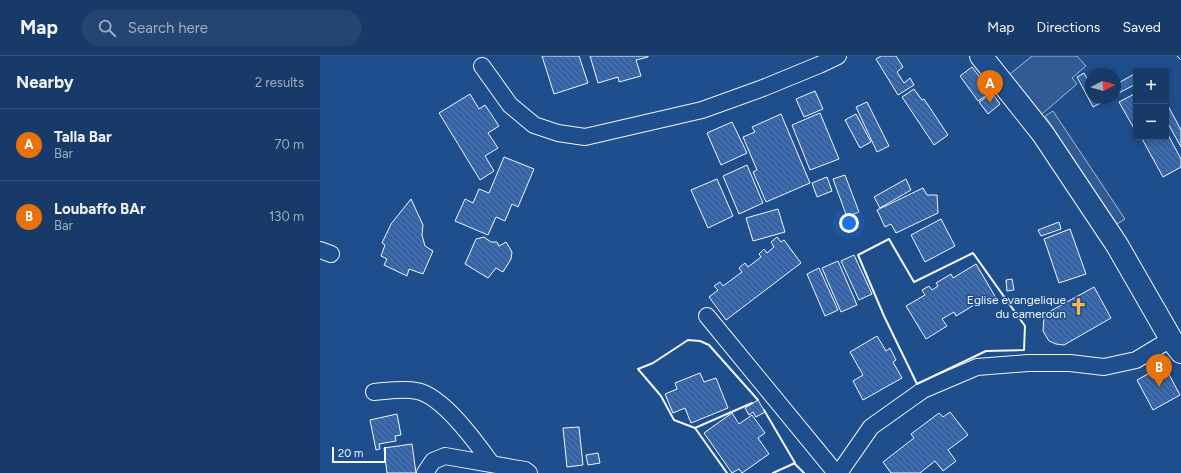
<!DOCTYPE html>
<meta charset="utf-8">
<style>
:root{--surface:#173a69;--page:#244571;--text:#f1f3f6;--muted:#9eadc0;--line:#36547d;--accent:#ffb74d}
body{margin:0;font-family:Figtree,sans-serif;background:var(--page);color:var(--text)}
.controls{position:absolute;right:12px;top:12px;display:grid;overflow:hidden;border-radius:4px;box-shadow:0 2px 6px #0003}
.controls button{width:36px;height:36px;display:grid;place-items:center;padding:0;border:0;border-bottom:1px solid var(--line);background:var(--surface);color:var(--text);font:20px sans-serif}
.compass{position:absolute;left:765px;top:12px;width:36px;height:36px;border-radius:50%;background:var(--surface);box-shadow:0 2px 6px #0003;rotate:84deg}
.scale{position:absolute;left:12px;bottom:10px;width:54px;box-sizing:border-box;padding-left:4px;border:2px solid #f2f6ff;border-top:0;font-size:11px;line-height:14px;white-space:nowrap;color:#f2f6ff;-webkit-text-stroke:3px #1f4e8c;paint-order:stroke}
.you{position:absolute;left:529px;top:167px;width:14px;height:14px;margin:-10px;border:3px solid #fff;border-radius:50%;background:#1a73e8;box-shadow:0 0 0 6px #1a73e833}
.badge{display:grid;place-items:center;width:26px;height:26px;border-radius:50%;background:var(--accent);color:#fff;font-size:13px;font-weight:700}
.pin{position:absolute;translate:-50% -33px;filter:drop-shadow(0 1px 2px #0008)}
.pin::after{content:'';position:absolute;top:21px;width:14px;height:12px;background:inherit;clip-path:polygon(0 0,100% 0,50% 100%)}
.list{margin:0;padding:0;list-style:none}
h2{display:flex;justify-content:space-between;align-items:center;height:52px;margin:0;padding:0 16px;font-size:17px}
h2 small{font-size:13px;font-weight:400;color:var(--muted)}
.list li{display:grid;grid-template-columns:26px 1fr auto;gap:12px;align-items:center;box-sizing:border-box;height:72px;padding:0 16px;border-top:1px solid var(--line)}
.list b{display:block;font-size:15px;white-space:nowrap}
.list p{margin:0;font-size:13px;white-space:nowrap;color:var(--muted)}
.list em{font-size:13px;font-style:normal;color:var(--muted)}
.icon{flex:none;width:22px;height:22px;fill:none;stroke:currentColor;stroke-width:2;stroke-linecap:round;stroke-linejoin:round}
.map{position:relative;flex:none;width:861px;height:417px;overflow:hidden}
header{display:flex;align-items:center;gap:24px;box-sizing:border-box;height:56px;padding:0 20px;background:var(--surface);border-bottom:1px solid var(--line)}
header strong{font-size:19px}
nav{display:flex;gap:22px;margin-inline-start:auto;font-size:14px}
.search{width:280px;height:36px;background:var(--page);display:flex;align-items:center;gap:10px;box-sizing:border-box;padding:0 14px;border-radius:22px;color:var(--muted);font-size:15px}
main{display:flex}
aside{flex:1;background:var(--surface)}
.map>svg:first-child{display:block}
.parking{fill:#305b95;stroke:#a8bbd7}
.building{fill:url(#building-back-hatch);stroke:#f2f6ff}
.lines{fill:none;stroke-linecap:round;stroke-linejoin:round}
.street-casing{stroke:#f2f6ff;stroke-width:18}
.secondary-casing{stroke:#f2f6ff;stroke-width:24}
.street{stroke:#1f4e8c;stroke-width:16}
.secondary{stroke:#1f4e8c;stroke-width:22}
.fence{stroke:#f2f6ff;stroke-width:1;stroke-dasharray:5 2;stroke-linecap:butt}
.wall{stroke:#f2f6ff;stroke-width:2}
.labels{text-anchor:middle;stroke-width:3;stroke-linejoin:round;paint-order:stroke}
.poi-label{font-size:12px;fill:#f2f6ff;stroke:#1f4e8c;text-anchor:end}
</style>
<header>
<strong>Map</strong>
<div class="search"><svg class="icon" aria-label="search" viewBox="0 0 24 24"><circle cx="10" cy="10" r="6"/><path d="M15 15l6 6"/></svg>Search here</div>
<nav><a>Map</a><a>Directions</a><a>Saved</a></nav>
</header>
<main>
<aside>
<h2>Nearby<small>2 results</small></h2>
<ul class="list">
<li><span class="badge" style="background:#e8710a">A</span><div><b>Talla Bar</b><p>Bar</p></div><em>70 m</em></li>
<li><span class="badge" style="background:#e8710a">B</span><div><b>Loubaffo BAr</b><p>Bar</p></div><em>130 m</em></li>
</ul>
</aside>
<div class="map">
<svg width="861" height="417" viewBox="0 0 861 417">
<defs>
<pattern id="building-back-hatch" width="6" height="6" patternUnits="userSpaceOnUse"><rect width="6" height="6" fill="#3563a3"/><path d="M-1 5l2 2M0 0l6 6M5-1l2 2" fill="none" stroke="#537ab1"/></pattern>
</defs>
<rect width="100%" height="100%" fill="#1f4e8c"/>
<!-- parking -->
<path class="parking" d="M712,0H757L766,10L752,22L757,28L722,58L690,18Z
M733,55L805,163L797,168L725,60Z"/>
<!-- building -->
<path class="building" d="M222,0H259L268,27L234,38Z
M270,0H328V1L316,4L321,20L299,26L298,21L278,27Z
M561,0H576L583,11L577,16L584,27L590,22L594,29L578,39L556,3Z
M652,11L671,36L658,45L640,20Z
M764,17L771,29V42H790L773,51L757,21Z
M816,17V28L795,39V29Z
M594,33L602,44L604,43L628,79L614,89L582,41Z
M495,35L503,53L484,61L476,43Z
M672,37L680,48L668,58L659,46Z
M816,37V76L799,46Z
M150,38L159,53L165,49L179,70L168,77L178,92L165,100L174,115L160,124L119,57Z
M547,46L569,90L557,96L536,51Z
M846,46L861,74V91L846,64Z
M500,57L519,103L490,114L472,69Z
M461,58L490,127L446,146L433,116L437,114L423,81L435,76L432,71Z
M536,58L551,86L540,92L525,64Z
M412,66L427,97L401,109L387,77Z
M846,75L861,103V111L843,121L821,81H846Z
M184,101L214,113L198,151L192,148L185,165L176,161L168,179L135,165L145,143L153,147L159,133L169,137Z
M427,109L443,147L419,158L403,120Z
M525,119L539,156L527,161L513,123Z
M507,121L512,135L497,141L492,127Z
M397,123L413,160L388,172L371,134Z
M586,123L591,134L560,152L554,141Z
M603,132L607,139H617L618,157L576,177L571,168L565,171L557,154Z
M91,143L103,169L102,179L105,190L113,195L103,218L89,213L87,220L64,209L67,203L61,200L65,189L62,187L71,168Z
M458,153L465,176L433,185L426,162Z
M621,163L635,190L605,206L591,179Z
M739,166L741,173L721,180L718,174Z
M750,173L766,218L739,227L724,183Z
M164,181L171,186H177L179,190L186,186L192,196L191,203L183,216L176,212L168,222L145,208L156,183Z
M457,181L461,186L464,184L481,207L406,264L389,241L398,234L394,230L400,226L403,230L422,216L419,212L425,207L428,211L441,201L439,198L444,193L447,197L454,191L451,186Z
M534,199L552,238L539,244L521,205Z
M518,205L537,249L521,256L502,212Z
M656,208L676,242L667,248L664,243L636,260L634,256L622,263L627,270L606,283L586,250L605,239L602,234L609,230L612,234L618,230L616,227L631,218L633,222Z
M499,212L518,254L505,260L487,218Z
M692,223L694,234L687,235L686,224Z
M774,231L791,262L744,289L736,288L729,285L723,275L724,262L727,257Z
M557,280L566,295L570,292L576,304L573,306L582,322L543,344L533,325L543,319L530,296Z
M844,309L860,339L833,354L817,324Z
M380,317L384,326L396,322L408,352L371,367L365,352L353,357L345,338L357,333L355,327Z
M438,344L445,356L436,361L433,356L429,359L425,352Z
M630,356L648,379L628,394L636,405L623,415L615,405L600,417H571L563,406L594,382L591,378L619,357L623,361Z
M412,357L419,368L432,359L445,377L438,382L449,398L422,417L419,413L412,417L384,377Z
M77,358L81,379L75,380L76,385L59,388L60,393L56,394L50,364Z
M259,371L263,409L247,411L243,372Z
M92,388L96,417H67L64,392Z
M278,397L280,407L268,409L266,399Z"/>
<g class="lines">
<defs>
<path id="street" d="M162,10L190,49L214,69L238,77L265,81L382,54L443,32L499,9L518,0
M0,194L11,198
M387,260L516,417
M54,336C68,335 83,332 97,335C123,340 156,386 171,407
M105,417L113,405L125,400L205,414L209,417
M519,417L551,371L603,334L657,311L708,307H750L784,311L816,304L851,283"/>
<path id="secondary" d="M661,0L723,78L797,189L851,283L861,296"/>
</defs>
<!-- street casing -->
<use href="#street" class="street-casing"/>
<!-- secondary casing -->
<use href="#secondary" class="secondary-casing"/>
<!-- street -->
<use href="#street" class="street"/>
<!-- secondary -->
<use href="#secondary" class="secondary"/>
<!-- fence -->
<path class="fence" d="M857,0L861,4"/>
<!-- wall -->
<path class="wall" d="M569,183L594,226L653,197L705,270L704,294L666,295L597,328L564,260L538,199Z
M444,354L475,407L453,417
M375,372L432,347
M474,407L484,417
M407,417L375,372L354,364L341,340L318,313L333,307L368,284L380,285L389,289L438,344"/>
</g>
<!-- icons -->
<defs>
<symbol id="church-bare" viewBox="-9 -9 18 18"><path d="M-1.2-6h2.4v3.5h3.3v2.4h-3.3V6h-2.4V-.1h-3.3v-2.4h3.3Z" fill="#ffb74d" stroke="#1f4e8c" stroke-width="2.5" paint-order="stroke"/></symbol>
</defs>
<g fill-rule="evenodd">
<use href="#church-bare" x="746" y="238" width="25" height="25"/>
</g>
<g class="labels">
<!-- poi labels -->
<g class="poi-label">
<text x="746" y="248">Eglise evangelique<tspan x="746" dy="14">du cameroun</tspan></text>
</g>
</g>
</svg>
<div class="controls">
<button>+</button>
<button>−</button>
</div>
<svg class="compass" viewBox="-18 -18 36 36"><path d="M0-13l5 13h-10z" fill="#e53935"/><path d="M0 13l5-13h-10z" fill="#9eadc0"/></svg>
<div class="scale">20 m</div>
<div class="you"></div>
<div class="pin badge" style="left:670px;top:47px;background:#e8710a">A</div>
<div class="pin badge" style="left:839px;top:331px;background:#e8710a">B</div>
</div>
</main>
